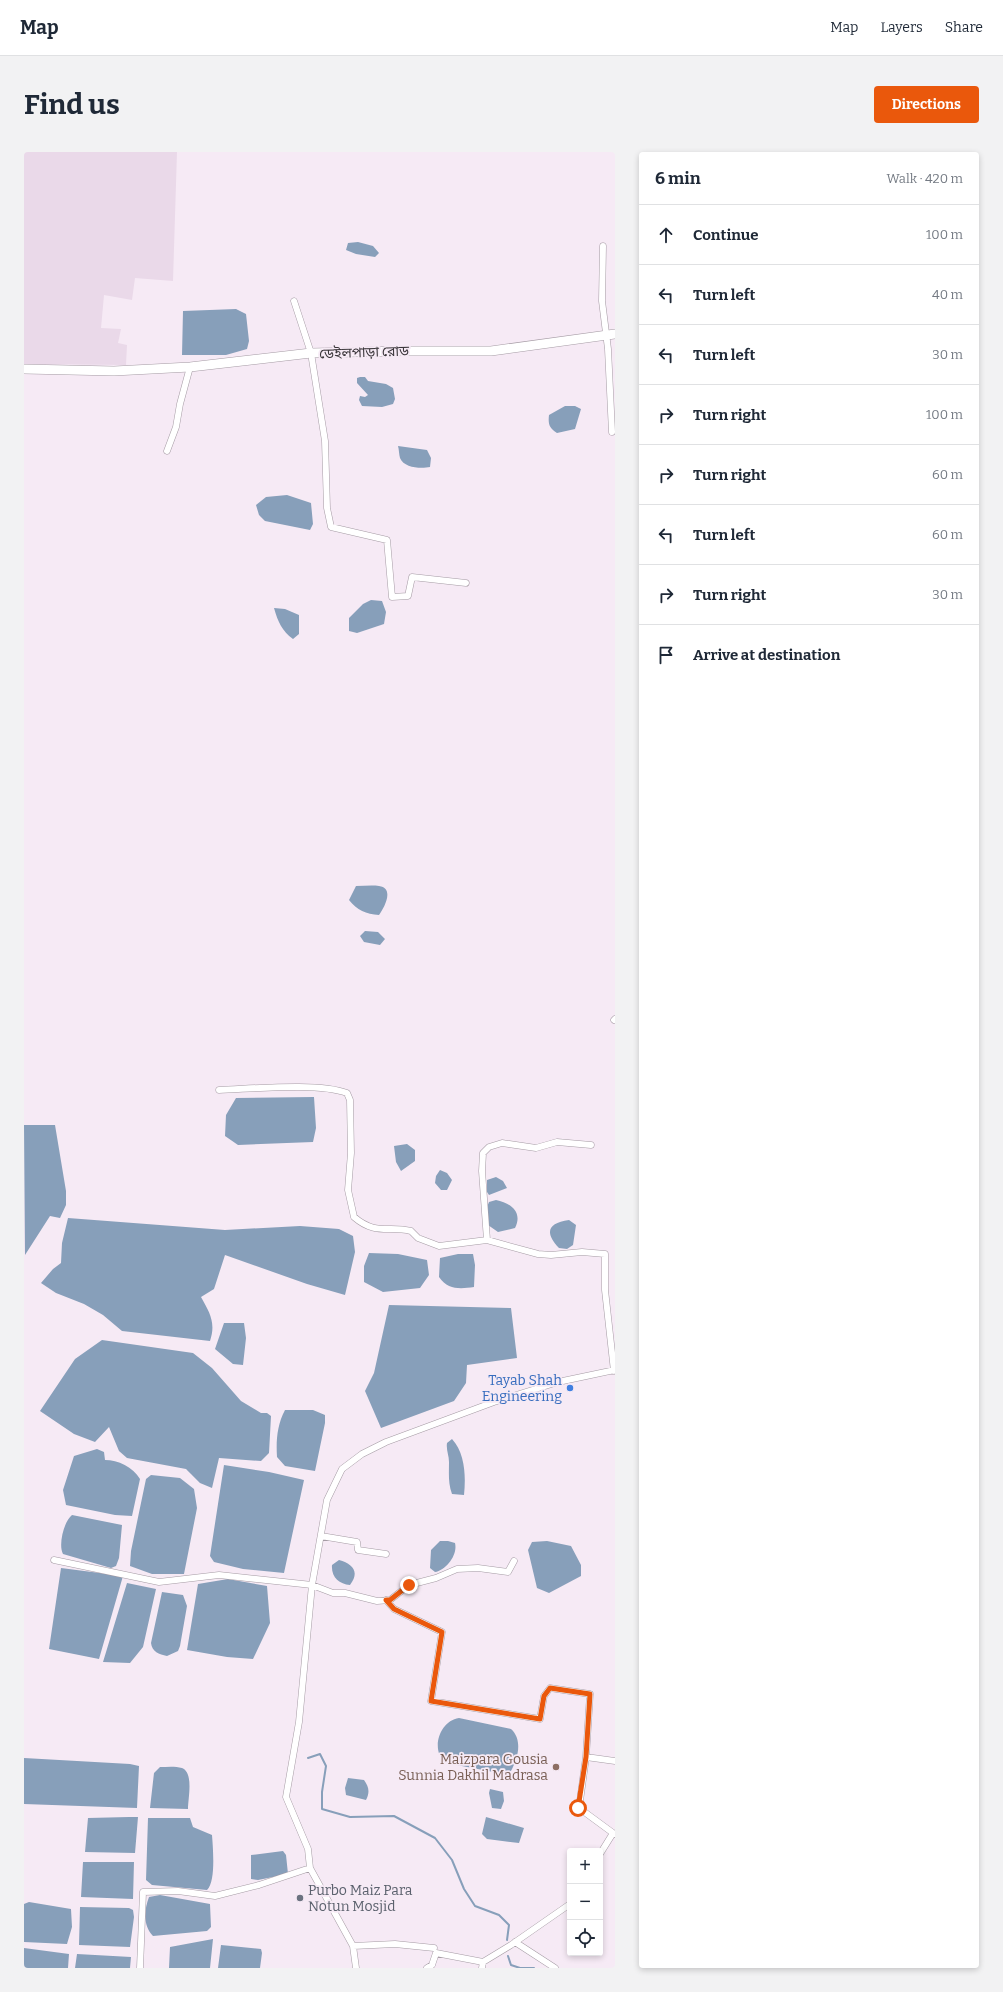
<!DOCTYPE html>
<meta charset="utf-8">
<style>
:root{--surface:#fff;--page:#f2f2f3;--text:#1f2937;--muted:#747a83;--line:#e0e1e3;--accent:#ea580c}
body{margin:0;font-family:Bitter,"Noto Sans Bengali",serif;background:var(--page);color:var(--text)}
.controls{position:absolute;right:12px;bottom:12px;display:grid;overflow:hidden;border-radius:4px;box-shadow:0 2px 6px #0003}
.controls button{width:36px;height:36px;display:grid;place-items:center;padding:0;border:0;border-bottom:1px solid var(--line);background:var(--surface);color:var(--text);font:20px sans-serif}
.stop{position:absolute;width:12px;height:12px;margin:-9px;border:3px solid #ea580c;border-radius:50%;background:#fff}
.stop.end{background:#ea580c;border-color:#fff;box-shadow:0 1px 4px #0008}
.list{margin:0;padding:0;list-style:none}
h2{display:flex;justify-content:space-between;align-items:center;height:52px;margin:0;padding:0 16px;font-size:17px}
h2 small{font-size:13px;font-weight:400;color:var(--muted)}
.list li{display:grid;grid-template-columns:26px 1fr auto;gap:12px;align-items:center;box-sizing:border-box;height:60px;padding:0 16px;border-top:1px solid var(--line)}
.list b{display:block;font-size:15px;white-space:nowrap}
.list em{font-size:13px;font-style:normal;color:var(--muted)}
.icon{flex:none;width:22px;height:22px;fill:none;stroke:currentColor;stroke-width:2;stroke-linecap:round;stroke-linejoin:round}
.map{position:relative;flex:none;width:591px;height:1816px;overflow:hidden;border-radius:4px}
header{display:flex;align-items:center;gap:24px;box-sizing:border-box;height:56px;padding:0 20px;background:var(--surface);border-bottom:1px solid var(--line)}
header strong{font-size:19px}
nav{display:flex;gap:22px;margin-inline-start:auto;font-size:14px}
.intro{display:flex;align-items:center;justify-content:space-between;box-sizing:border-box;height:96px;padding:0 24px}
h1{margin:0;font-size:28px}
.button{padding:10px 18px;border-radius:4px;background:var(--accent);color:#fff;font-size:14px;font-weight:700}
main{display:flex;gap:24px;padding:0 24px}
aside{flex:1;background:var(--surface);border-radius:4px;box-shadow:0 2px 6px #0003}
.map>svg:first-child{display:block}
.built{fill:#ead9e9}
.water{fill:#879fba}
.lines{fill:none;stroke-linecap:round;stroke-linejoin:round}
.stream{stroke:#879fba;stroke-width:2}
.minor-casing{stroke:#a59ba4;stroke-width:7}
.secondary-casing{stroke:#a59ba4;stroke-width:10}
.minor{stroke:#fff;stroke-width:6}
.secondary{stroke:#fff;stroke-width:9}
.route{stroke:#ea580c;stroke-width:5}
.shop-dot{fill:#3f7fe0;stroke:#f6eaf5;stroke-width:1.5}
.education-dot{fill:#8d6e63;stroke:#f6eaf5;stroke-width:1.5}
.worship-dot{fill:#6b7280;stroke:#f6eaf5;stroke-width:1.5}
.labels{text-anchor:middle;stroke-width:3.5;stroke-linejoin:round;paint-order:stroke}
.street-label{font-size:14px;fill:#3a363a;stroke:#f6eaf5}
.shop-label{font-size:14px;fill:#366cbe;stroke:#f6eaf5;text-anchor:end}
.education-label{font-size:14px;fill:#785e54;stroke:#f6eaf5;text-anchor:end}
.worship-label{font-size:14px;fill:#5b616d;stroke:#f6eaf5;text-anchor:start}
</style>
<header>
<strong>Map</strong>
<nav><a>Map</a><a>Layers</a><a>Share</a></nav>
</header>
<div class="intro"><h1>Find us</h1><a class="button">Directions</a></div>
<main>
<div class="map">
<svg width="591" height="1816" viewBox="0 0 591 1816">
<rect width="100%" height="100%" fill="#f6eaf5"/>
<!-- built -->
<path class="built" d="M0,0H153L149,129L111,126L108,148L80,143L77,176L97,177L94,191L103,193L102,213L0,212Z"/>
<!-- water -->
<path class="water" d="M334,90L349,94L355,101L351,105L332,102L322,98L324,91Z
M212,157L222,162L225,189L223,197L202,203H158L159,159Z
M336,225H341L344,229L362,232L369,236L371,247L369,252L358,255L338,254L335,248L336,244L341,245L344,243L333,231V226Z
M541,254H551L557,257L551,277L533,281C525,276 524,272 525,263Z
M374,294L403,298L407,306L406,315C397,317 380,316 376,306C375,303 375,297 374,294Z
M263,343L287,351L289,372L286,378L241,369L235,363L232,353L242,345Z
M347,448L358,449L362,460L360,472L333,481L325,479V466L339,452Z
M250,456L261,457L275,463V482L269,487C258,479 254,470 250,456Z
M332,734C340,734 348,733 355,734C371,736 360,756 355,763C342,762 333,758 325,748Z
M341,779L354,780L361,787L356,793L340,790L336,784Z
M290,945L292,976L289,990L214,993L201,984L202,963L212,946Z
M0,973H31L42,1039V1053L36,1066L26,1064L1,1103Z
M383,992L391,998V1009L377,1019L372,1010L370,994Z
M416,1018L423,1021L428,1028L423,1038H417L411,1031L412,1024Z
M472,1025L479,1029L483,1036L465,1043L463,1040V1028Z
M472,1048C487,1051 499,1060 491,1076L474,1080L464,1073L463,1055L465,1050Z
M44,1066L201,1078L276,1074L315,1077L329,1084L331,1100L321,1143L283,1132L201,1103L190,1137L177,1145C186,1161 192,1171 186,1189L98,1179L79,1163L60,1152L32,1141L17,1131L29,1117L37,1111L38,1091Z
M545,1068L552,1073L549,1093L543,1097L535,1096C520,1080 524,1071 545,1068Z
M345,1101L374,1102L403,1108L405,1123L396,1136L359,1140L340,1130V1114Z
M434,1102H449L451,1113L450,1135C436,1137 424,1138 415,1125L416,1106Z
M365,1153L487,1156L493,1206L443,1213L442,1231L430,1249L357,1276L341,1239L350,1221Z
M200,1171H220L222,1186L219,1213L209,1212L191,1197Z
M78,1188L169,1201L188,1216L217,1249L237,1261H243L247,1264L245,1301L237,1309L195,1306L188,1336L176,1331L162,1317L103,1306L95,1299L85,1275L71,1290L50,1282L16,1259L51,1207Z
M261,1258H289L301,1263V1271L291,1319L261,1314L253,1305C252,1289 253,1273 261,1258Z
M428,1287C441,1301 442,1324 440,1343L428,1342C424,1331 425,1322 425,1310C425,1303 422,1298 423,1291Z
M73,1297L80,1300L81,1308C94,1308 109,1315 116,1327L108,1364L91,1363L42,1353L39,1338L50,1304Z
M200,1313L245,1320L280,1328L260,1421L219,1417L190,1410L186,1404Z
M127,1323L156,1326L170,1337L173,1356L160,1422H128L106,1414L107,1399L122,1327Z
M48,1363L98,1373L95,1406L92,1414L87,1416L39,1402C34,1393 40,1369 48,1363Z
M416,1389H424L431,1391C434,1403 422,1418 411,1420L406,1416L407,1398Z
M523,1389L547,1394L557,1413V1424L525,1441L513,1436L504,1398L508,1390Z
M315,1408C329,1412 336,1420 326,1433C315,1432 307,1425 308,1413Z
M37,1416L99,1424L75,1507L25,1497Z
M204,1427L243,1434L246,1471L229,1507L203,1505L163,1498L174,1432Z
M103,1431L132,1437L119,1495L106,1511L79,1510Z
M138,1440L159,1443L163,1454L156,1494L154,1499L143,1504C135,1502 128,1500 127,1491Z
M435,1566L487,1577C499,1588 494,1606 487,1619L480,1622L422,1611C406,1599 415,1569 435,1566Z
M0,1606L106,1612L115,1614L113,1656L0,1652Z
M136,1615C143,1615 151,1614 158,1616C170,1621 164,1646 164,1657L126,1656L130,1621Z
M324,1626L340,1628C345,1635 346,1640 342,1648L322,1643L321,1636Z
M466,1637L479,1640L480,1649L477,1657L468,1656L465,1641Z
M105,1665H114L111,1701L61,1700L64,1666Z
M462,1665L500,1676L495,1691L463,1687L458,1682Z
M124,1666H166L169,1675L188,1683C189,1696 192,1730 183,1738L128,1733L122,1728Z
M259,1699L262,1703L264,1722L234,1728L227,1727V1703Z
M59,1710H110L109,1747L57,1745Z
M136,1743L186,1752L187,1775L183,1779L129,1784C119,1774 120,1758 125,1745Z
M5,1750L47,1757L48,1775L43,1792L0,1790V1752Z
M56,1755L105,1756L109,1758L110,1765L106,1795L55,1793Z
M189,1787L186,1816H145L146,1795Z
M197,1793L237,1797L238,1801L236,1816H194Z
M0,1796L45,1802L44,1816H0Z
M53,1802L107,1805L106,1816H51Z"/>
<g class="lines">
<!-- stream -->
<path class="stream" d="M284,1606L296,1602L302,1614L298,1640V1657L326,1665L370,1664L411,1686L428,1708L440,1737L451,1754L475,1763L485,1773L483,1788
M484,1804L487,1813L496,1816H510"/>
<defs>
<path id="minor" d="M579,94L578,149L584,197L588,280
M270,149L287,201L301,289L303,356L307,375L363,388L368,445L384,444L388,425L442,431
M143,299L152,275L156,252L166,215
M590,868L591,867
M195,938C227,937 295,930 323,941L326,948L327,1001L324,1038L330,1065C352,1084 365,1073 387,1079L394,1086L415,1094L463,1088L514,1102L527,1103L558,1100L581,1102V1138L590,1219
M463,1088L458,1019L459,1001L465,995L478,991L512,996L533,990L567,993
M297,1384L333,1390L334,1398L362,1402
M30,1408L135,1430L195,1423L288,1433L309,1441H321L353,1449L366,1448L385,1433L412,1426L433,1417L454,1416L484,1420L490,1409
M362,1448L370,1457L418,1480L407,1549L516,1567L520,1544L526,1536L566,1542L562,1605L591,1609
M562,1605L555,1656L589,1681
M576,1702L589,1681L591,1682
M491,1790L531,1816
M329,1794L371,1792L410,1796
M116,1816L119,1740L154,1739L191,1744L235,1733L286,1716
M332,1816L329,1794L286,1716L284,1697L262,1645L275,1570L288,1433L303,1348L318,1317L338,1302L362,1290L470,1250L534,1230L591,1218
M403,1816L408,1813L412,1801L459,1810
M458,1816L459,1810L487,1793L546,1752"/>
<path id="secondary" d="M0,217L90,219L166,215L287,201L378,199H467L591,182"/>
</defs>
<!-- minor casing -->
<use href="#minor" class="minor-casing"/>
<!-- secondary casing -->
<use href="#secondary" class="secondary-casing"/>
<!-- minor -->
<use href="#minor" class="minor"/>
<!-- secondary -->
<use href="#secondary" class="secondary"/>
</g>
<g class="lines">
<!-- route -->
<path class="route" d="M385,1433L366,1448H362L370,1457L418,1480L407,1549L516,1567L520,1544L526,1536L566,1542L562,1605L554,1656"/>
</g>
<!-- markers -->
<circle class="shop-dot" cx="546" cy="1236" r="4"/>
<circle class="education-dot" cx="532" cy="1615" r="4"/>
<circle class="worship-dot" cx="276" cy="1746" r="4"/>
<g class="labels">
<!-- street labels -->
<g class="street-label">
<text transform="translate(340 200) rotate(-2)" y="5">ডেইলপাড়া রোড</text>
</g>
<!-- shop labels -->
<g class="shop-label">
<text x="538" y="1233">Tayab Shah<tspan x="538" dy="16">Engineering</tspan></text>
</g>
<!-- education labels -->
<g class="education-label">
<text x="524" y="1612">Maizpara Gousia<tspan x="524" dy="16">Sunnia Dakhil Madrasa</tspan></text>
</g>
<!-- worship labels -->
<g class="worship-label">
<text x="284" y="1743">Purbo Maiz Para<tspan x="284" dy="16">Notun Mosjid</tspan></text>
</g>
</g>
</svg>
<div class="controls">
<button>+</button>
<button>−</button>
<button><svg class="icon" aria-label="locate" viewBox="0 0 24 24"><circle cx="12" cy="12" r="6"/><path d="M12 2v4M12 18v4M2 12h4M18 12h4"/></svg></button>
</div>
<div class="stop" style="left:554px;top:1656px"></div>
<div class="stop end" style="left:385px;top:1433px"></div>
</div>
<aside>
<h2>6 min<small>Walk · 420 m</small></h2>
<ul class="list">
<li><svg class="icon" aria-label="ahead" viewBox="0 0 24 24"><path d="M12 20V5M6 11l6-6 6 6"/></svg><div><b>Continue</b></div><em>100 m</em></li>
<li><svg class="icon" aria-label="left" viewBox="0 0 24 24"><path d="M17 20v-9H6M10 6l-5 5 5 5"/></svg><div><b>Turn left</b></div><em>40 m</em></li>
<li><svg class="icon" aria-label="left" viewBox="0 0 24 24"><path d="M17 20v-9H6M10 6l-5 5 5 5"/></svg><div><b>Turn left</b></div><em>30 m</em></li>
<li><svg class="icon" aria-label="right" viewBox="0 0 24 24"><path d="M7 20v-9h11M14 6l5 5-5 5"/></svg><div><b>Turn right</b></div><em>100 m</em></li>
<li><svg class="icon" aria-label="right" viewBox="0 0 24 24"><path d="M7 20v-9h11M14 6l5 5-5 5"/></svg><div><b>Turn right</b></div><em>60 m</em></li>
<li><svg class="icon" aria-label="left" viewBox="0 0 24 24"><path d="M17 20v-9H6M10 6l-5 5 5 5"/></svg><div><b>Turn left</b></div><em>60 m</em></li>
<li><svg class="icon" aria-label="right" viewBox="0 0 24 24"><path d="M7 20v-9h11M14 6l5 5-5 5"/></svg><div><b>Turn right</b></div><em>30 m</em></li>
<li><svg class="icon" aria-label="arrive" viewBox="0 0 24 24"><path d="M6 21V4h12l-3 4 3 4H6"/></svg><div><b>Arrive at destination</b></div></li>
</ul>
</aside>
</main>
